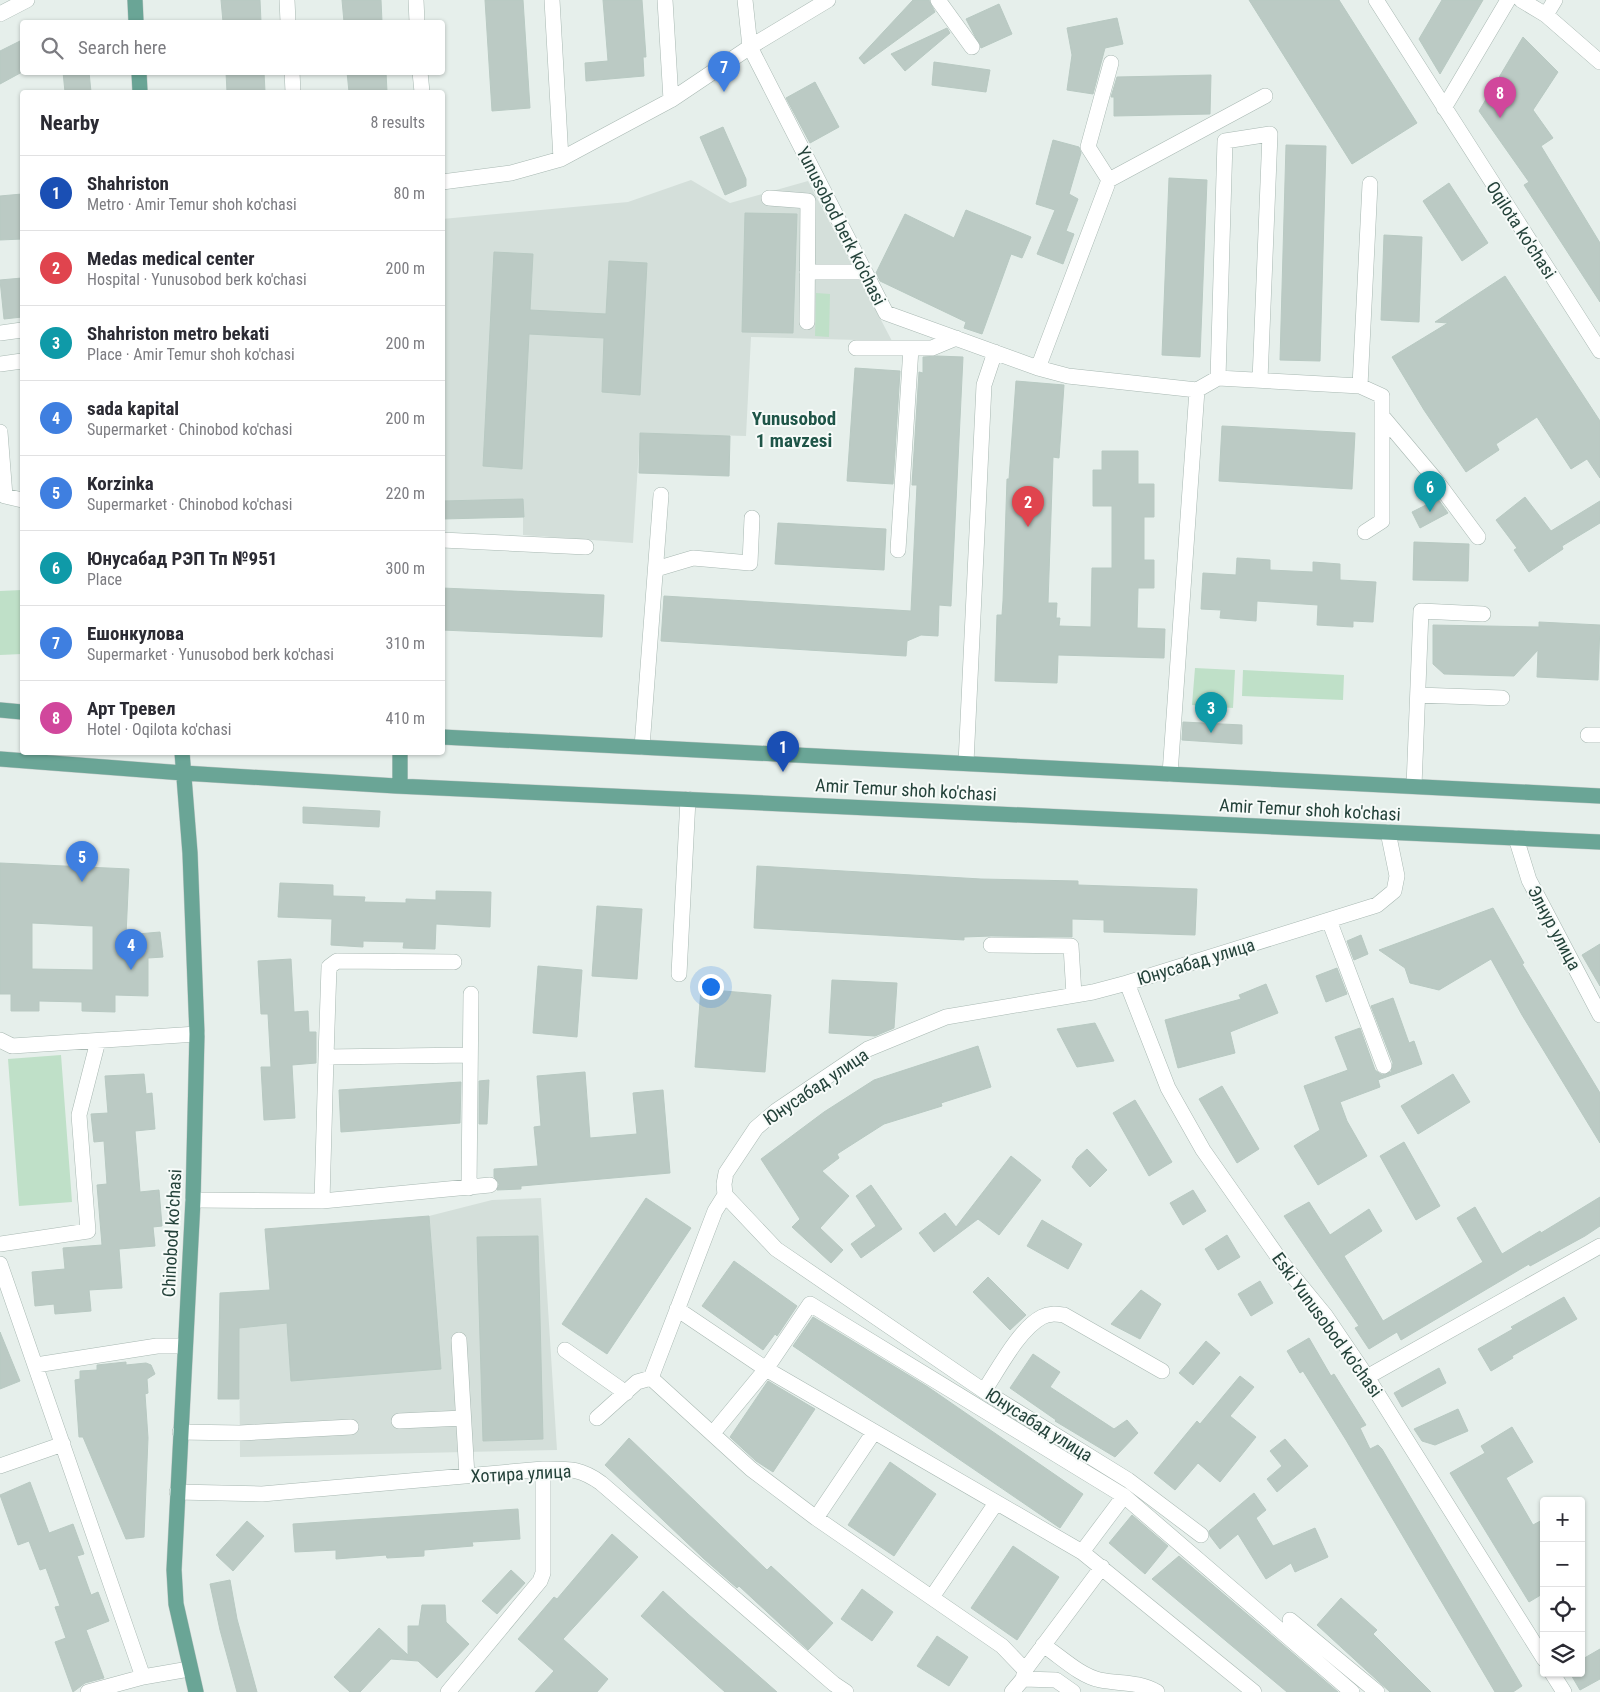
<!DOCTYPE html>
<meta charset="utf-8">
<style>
:root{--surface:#fff;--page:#f2f2f3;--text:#2b2b33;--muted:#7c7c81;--line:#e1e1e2;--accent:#855347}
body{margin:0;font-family:"Roboto Condensed",sans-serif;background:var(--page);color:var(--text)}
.controls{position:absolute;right:15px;bottom:15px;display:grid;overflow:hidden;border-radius:5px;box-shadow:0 1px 4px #0004}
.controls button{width:45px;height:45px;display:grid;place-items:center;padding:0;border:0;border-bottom:1px solid var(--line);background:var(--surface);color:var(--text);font:25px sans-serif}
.you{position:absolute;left:710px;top:986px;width:18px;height:18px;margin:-12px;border:4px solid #fff;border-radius:50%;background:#1a73e8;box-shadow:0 0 0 8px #1a73e833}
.badge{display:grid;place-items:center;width:32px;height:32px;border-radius:50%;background:var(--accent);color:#fff;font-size:16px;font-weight:700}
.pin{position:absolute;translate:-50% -41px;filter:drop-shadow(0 1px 2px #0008)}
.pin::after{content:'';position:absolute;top:26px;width:18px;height:15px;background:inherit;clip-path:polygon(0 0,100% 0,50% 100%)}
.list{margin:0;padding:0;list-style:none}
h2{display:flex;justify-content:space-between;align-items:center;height:65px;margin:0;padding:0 20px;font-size:21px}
h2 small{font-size:16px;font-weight:400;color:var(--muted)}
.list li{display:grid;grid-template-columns:32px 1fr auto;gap:15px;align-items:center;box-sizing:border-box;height:75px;padding:0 20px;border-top:1px solid var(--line)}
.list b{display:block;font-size:19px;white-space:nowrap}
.list p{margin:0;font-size:16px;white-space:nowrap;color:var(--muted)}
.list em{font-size:16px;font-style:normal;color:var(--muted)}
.icon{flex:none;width:28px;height:28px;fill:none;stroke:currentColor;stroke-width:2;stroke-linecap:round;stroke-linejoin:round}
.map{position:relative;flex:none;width:1600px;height:1692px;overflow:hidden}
.search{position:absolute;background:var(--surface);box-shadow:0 1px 4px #0004;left:20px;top:20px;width:425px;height:55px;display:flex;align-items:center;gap:12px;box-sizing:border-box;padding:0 18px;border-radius:5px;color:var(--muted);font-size:19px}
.panel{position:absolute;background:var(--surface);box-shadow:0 1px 4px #0004;left:20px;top:90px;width:425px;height:665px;border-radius:5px}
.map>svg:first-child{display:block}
.built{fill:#d4dfda}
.green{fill:#bfe0c8}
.building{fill:#bbcac4;stroke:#b8c9c2;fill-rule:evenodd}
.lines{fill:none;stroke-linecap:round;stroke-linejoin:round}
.minor-casing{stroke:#a8b8b2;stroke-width:16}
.major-casing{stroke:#c2cac8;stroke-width:16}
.minor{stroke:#fff;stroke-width:15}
.major{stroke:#6aa596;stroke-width:15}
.labels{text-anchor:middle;stroke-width:4;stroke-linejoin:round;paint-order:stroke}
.street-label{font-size:18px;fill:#24423a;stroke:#f7fbf9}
.neighbourhood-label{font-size:19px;font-weight:bold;fill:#1f5548;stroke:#f7fbf9}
</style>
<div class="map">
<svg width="1600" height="1692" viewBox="0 0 1600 1692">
<rect width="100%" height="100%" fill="#e6efeb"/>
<!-- built -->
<path class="built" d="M691,180L730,203L808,181L892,341L751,337L746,436L640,433L633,543L523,535V499L443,501L442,219L628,202Z
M541,1198L557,1450L240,1457L239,1328L261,1325L260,1291L434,1277L429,1216L492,1200Z"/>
<!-- green -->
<path class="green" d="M816,293L830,294L829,337L815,336Z
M22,590V654L0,655V591Z
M1195,668L1235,670L1233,708L1192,705Z
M1243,670L1344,675L1343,700L1242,696Z
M61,1055L72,1202L19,1206L8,1059Z"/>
<!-- building -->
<path class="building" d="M221,0H260L261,22H223Z
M342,0H381L382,22H344Z
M485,0H523L530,108L492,111Z
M603,0H642L646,57H643L644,76L586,81L585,63L608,61Z
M913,0H929L935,12L864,64L859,58Z
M1249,0H1339L1417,123L1352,164Z
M1442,0H1483L1440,74L1419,39Z
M999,4L1012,34L981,48L966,19Z
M1117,18L1123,44L1105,48L1093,94L1067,90L1072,55L1067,28Z
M947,28L950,33L905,71L891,54Z
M1523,37L1558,72L1533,110L1553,138L1541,146L1600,243V302L1524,185L1529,182L1479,111Z
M22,40V72L0,84V51Z
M934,62L990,70L986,92L932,85Z
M63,72H89L91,92H65Z
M226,72H264L265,92H227Z
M347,72H386L387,92H349Z
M1211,75L1210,114L1114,116V97H1111L1117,77Z
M815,82L839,127L810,143L786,98Z
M723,127L746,179V186L725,195L700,137Z
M1053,140L1079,147L1081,153L1069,194L1078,199L1066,231L1074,234L1063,264L1037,254L1055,210L1036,204Z
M1286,145L1326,146L1320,361L1280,360Z
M1169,178L1207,180L1200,357L1162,355Z
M1449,183L1488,243L1462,261L1423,201Z
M22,194V239L0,240V196Z
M966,210L1031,237L1022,258L1011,254L982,334L964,328L966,322L880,281L876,273L905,214L954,238Z
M745,213L797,214L793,333L742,332Z
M1384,235L1422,237L1419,322L1381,320Z
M494,252L533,254L530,310L606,314L609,261L647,263L640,395L602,392L604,338L529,334L522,469L483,466Z
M1505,276L1600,421V478L1587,459L1571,469L1537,417L1496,444L1499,450L1466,472L1424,410L1392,357L1448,323L1435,322Z
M22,278V317L4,319L0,280Z
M937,356L963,357L951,606L939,605L938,636L921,635L907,641L906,656L661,641L664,596L911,611L917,485H912L919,372L923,373V357Z
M855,368L900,371L893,484L847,481Z
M1016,381L1064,385L1059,458L1053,457L1048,603H1057L1056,618H1060L1059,626L1091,627L1092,568H1112V506H1093V470H1102V451H1138V484H1154V517H1144V560H1154V588H1138L1137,628L1165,629L1164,658L1058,655L1057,683L995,681L997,615H1002L1003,601L1007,479H1009Z
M1222,426L1355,433L1352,489L1219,481Z
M640,433L730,436L729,476L639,473Z
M1525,497L1551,531L1600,501V523L1562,546L1563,549L1529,572L1514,550L1517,548L1496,520Z
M523,499L524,517L442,519V501Z
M1438,499L1448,513L1420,528L1412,512Z
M778,523L886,529L884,570L775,564Z
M1414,542L1469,544L1468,581L1413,580Z
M1237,558L1270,560V570L1313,572V562L1340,564V580L1376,582L1373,622L1353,621V627L1317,625L1318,605L1257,601L1256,621L1220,618L1221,610L1201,609L1203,573L1236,575Z
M442,588L604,595L602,637L442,630Z
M1539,622L1600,625L1598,680L1537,677L1538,650L1514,676L1444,674L1433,664V625L1539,627Z
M1183,722L1242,725V744L1182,740Z
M303,807L380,811L379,827L303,823Z
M0,863L129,869L126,935L160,932L163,957L148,958V996L115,995V1012L82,1011V1002L39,1001V1011H11V994H0ZM32,923L93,926V970L32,969Z
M757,866L981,879L1078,881V885L1197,889L1195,935L1104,932V920L1072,919V937L991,936L964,937V940L754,928Z
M280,883L333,885V896L365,897L364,902L406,903V899L436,900V891L491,892L490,927L436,924L435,949L403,948L404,942L363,941V947L331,945L332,919L278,917Z
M597,906L642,909L637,979L592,976Z
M1493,908L1524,963L1522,964L1600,1093V1143L1522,1015L1491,959L1439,990L1410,983L1405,968L1379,950Z
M1361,935L1368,954L1354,960L1347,941Z
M1600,944V986L1582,955Z
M291,959L294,1012L308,1011L309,1032H316V1063L292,1065L295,1118L264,1120L261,1067H271L268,1014H261L258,961Z
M538,966L582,970L577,1037L533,1033Z
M1337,968L1347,994L1326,1002L1316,976Z
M832,980L897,983L894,1028L875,1036L829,1033Z
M1266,984L1278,1013L1230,1032L1235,1053L1178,1068L1165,1020L1241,999L1239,995Z
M701,989L771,995L765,1072L695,1067Z
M1393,998L1409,1043L1414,1041L1422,1064L1378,1080L1380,1087L1340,1102L1347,1121L1367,1156L1318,1185L1294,1146L1320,1130L1304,1086L1348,1070L1335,1037L1360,1028L1375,1070L1382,1075L1391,1072L1393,1063L1371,1006Z
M1095,1023L1114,1061L1077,1067L1057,1029Z
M978,1046L991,1087L941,1103L942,1106L884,1124L837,1154L839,1158L822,1171L849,1196L820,1228L843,1250L831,1263L792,1227L800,1219L761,1159L824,1112L874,1080Z
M585,1072L590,1138L637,1134L633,1093L663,1090L670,1173L521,1186V1189L497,1190L499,1184L494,1177V1169L538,1166L534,1127L541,1126L537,1076Z
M144,1074L146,1094L152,1093L155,1129L135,1131L140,1192L159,1190L162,1226L153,1227L155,1246L119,1249L122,1288L89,1290L91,1311L55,1314L54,1304L35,1306L32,1272L65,1269L63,1248L102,1245L97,1185L107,1184L104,1141L94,1142L91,1114L108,1113L105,1076Z
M1453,1074L1470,1102L1418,1134L1401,1106Z
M489,1080L487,1124H479V1081Z
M461,1082L460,1123L341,1132L339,1090Z
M1222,1086L1259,1149L1237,1163L1199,1099Z
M1135,1100L1172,1162L1149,1176L1113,1113Z
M1404,1142L1440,1206L1416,1220L1380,1156Z
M1087,1149L1107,1170L1090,1187L1072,1167L1077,1158Z
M1011,1156L1041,1180L999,1235L978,1219L934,1252L919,1233L945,1213L956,1227Z
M871,1185L902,1229L861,1258L851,1244L876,1226L856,1196Z
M1193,1190L1206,1211L1183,1225L1170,1203Z
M1600,1197V1226L1585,1236L1530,1266L1529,1264L1401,1340L1397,1332L1369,1349L1355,1328L1359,1326L1284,1216L1309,1202L1330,1235L1369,1209L1382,1231L1344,1256L1383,1321L1483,1262L1457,1218L1475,1207L1502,1254L1540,1231L1541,1233Z
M646,1198L691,1228L607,1354L562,1324Z
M429,1216L441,1369L291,1381L287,1323L239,1328V1399H218L220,1293L270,1290L265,1229Z
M1042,1220L1082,1244L1068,1269L1027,1246Z
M1227,1235L1240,1257L1218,1270L1205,1249Z
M538,1236L543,1439L483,1441L477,1237Z
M734,1261L797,1306L777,1336L775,1334L763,1350L702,1306Z
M988,1277L1026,1315L1010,1330L973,1292Z
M1260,1281L1273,1303L1251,1316L1238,1294Z
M1141,1290L1161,1304L1140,1339L1111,1324Z
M1564,1297L1577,1319L1512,1356L1513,1358L1491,1371L1478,1349L1513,1329L1511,1327Z
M813,1317L928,1387L1083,1494L1060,1528L793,1346Z
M0,1332L20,1381L0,1389Z
M1309,1338L1331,1376L1334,1374L1366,1425L1360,1428L1370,1449L1378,1445L1382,1449L1522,1686L1513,1692H1495L1346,1440L1303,1371L1300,1373L1287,1351Z
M1206,1341L1220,1353L1193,1385L1179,1373Z
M1033,1354L1060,1372L1050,1387L1114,1429L1127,1420L1138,1433L1115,1457L1055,1421L1056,1420L1010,1388Z
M126,1362V1365L146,1363L151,1365L155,1374L147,1379L148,1393L145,1394L148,1438L144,1537L126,1539L83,1437H79L75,1380L80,1379V1371L97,1370V1365Z
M1439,1368L1446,1383L1402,1407L1394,1393Z
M1240,1376L1254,1387L1230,1416L1256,1437L1220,1482L1198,1463L1175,1490L1154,1473L1197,1421L1200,1424Z
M768,1381L815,1409L773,1472L756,1461L730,1437Z
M1458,1409L1468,1431L1435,1445L1422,1441L1414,1429Z
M1512,1427L1533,1462L1506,1478L1533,1525L1544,1519V1593L1529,1602L1450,1473L1485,1453L1481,1446Z
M629,1438L767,1570L771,1566L833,1623L808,1650L739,1586L737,1588L703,1558L605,1465Z
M1285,1439L1308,1466L1277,1492L1267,1479L1282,1466L1270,1451Z
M890,1462L936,1494L894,1556L848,1525Z
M30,1482L49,1533L73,1524L84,1554L77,1556L91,1595L98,1592L109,1621L86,1630L104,1678L85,1683L73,1692L55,1642L66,1638L55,1607L60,1606L46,1568L40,1570L29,1541L18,1545L0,1495Z
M1254,1493L1266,1510L1256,1518L1273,1546L1315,1528L1328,1557L1295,1572L1291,1563L1266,1579L1238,1534L1220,1549L1210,1536L1209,1531Z
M518,1509L520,1539L472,1542L473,1546L424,1550V1556L387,1558L386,1555L336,1559V1550L295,1552L293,1524Z
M1132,1515L1168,1546L1145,1574L1109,1543Z
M247,1521L264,1536L233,1571L216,1555Z
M612,1534L638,1557L563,1639L608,1679L597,1692H535L554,1671L518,1639L554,1597L557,1599Z
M1013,1546L1059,1577L1017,1640L971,1608Z
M1179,1556L1338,1692H1287L1152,1579Z
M511,1570L525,1583L497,1614L482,1601Z
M230,1580L237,1619L257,1692H237L220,1630L210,1584Z
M862,1589L893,1612L872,1641L841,1619Z
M663,1591L688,1614L777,1692H725L708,1677L641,1616Z
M1341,1598L1377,1630L1373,1634L1431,1692H1390L1317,1625Z
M422,1605H445L446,1622L469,1644L437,1678L418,1661L391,1659L360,1692H350L334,1677L379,1628L408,1655V1626H419Z
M937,1636L968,1657L949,1686L917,1666Z
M1600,1649V1679L1580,1690L1570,1673H1581V1660Z"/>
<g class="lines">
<defs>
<path id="minor" d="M287,0L288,22
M416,0L417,22
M552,0L561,159
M665,0L671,100
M745,0L750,47L886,313L1038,368L1068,376L1197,390L1218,378L1360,386L1382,396V521L1365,532
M938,0L972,47
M1376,0L1600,351
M1521,0L1546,15L1600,62
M0,14L27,0
M1546,15L1555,0
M292,72L293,92
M420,72L422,92
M1444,108L1508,0
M1109,180L1088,147L1111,63
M442,182L511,173L561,159L671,100L750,47L828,0
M769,198L808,201L807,322
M807,272H865
M0,333L22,330
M856,348H932L956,338
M0,364L22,361
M1038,368L1109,180L1265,96
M1218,378L1225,141L1270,134L1260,380
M1360,386L1370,184
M1382,416L1435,479L1478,537
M0,432L5,496L22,500
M442,540L586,547
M898,550L911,348
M656,569L693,558L750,563L752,518
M1418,695L1502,698
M1588,735H1600
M642,747L661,495
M966,763L984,385L995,352
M1170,774L1197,390
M1414,786L1421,611L1483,614
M1516,838L1529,880L1600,1015
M1329,920L1384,1066
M991,945L1071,946L1074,995
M679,974L688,799
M1127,983L1168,1088L1203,1150L1283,1264L1325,1315L1367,1377L1544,1659
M0,1040L12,1046L197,1034
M326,1057L329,967L337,961L454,962
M469,1188L471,994
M193,1200L322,1201L490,1185
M322,1201L326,1057L470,1055
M0,1244L88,1231L79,1115L98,1041
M0,1264L143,1677
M677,1309L766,1369L713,1433
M459,1340L467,1476
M565,1350L626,1393
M36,1365L157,1346H185
M1367,1377L1600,1246
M651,1378L715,1211L725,1195
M984,1391C998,1370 1019,1329 1042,1317C1050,1313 1056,1314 1064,1315L1162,1371
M597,1418L637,1382L651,1378L751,1469L816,1518L1002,1646L1025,1670
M399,1421L463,1418
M180,1432L240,1433L351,1427
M0,1466L63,1444
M177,1492L262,1494L543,1469C569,1469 580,1468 601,1483L834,1684L846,1692
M816,1518L874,1432
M1201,1535L1128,1480L984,1391L776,1249L725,1195L724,1184L726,1173L756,1128L776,1111L868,1049L946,1017L1093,992L1127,983L1377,905L1394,891L1397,876L1388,832
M1082,1552L766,1369L810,1304L1124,1496
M932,1597L996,1503
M1290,1620L1377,1692
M1043,1645C1060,1656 1080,1676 1100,1680C1120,1684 1138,1681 1157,1692
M1552,1673L1564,1692
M1023,1679L1056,1680L1073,1692
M88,1692L143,1677L189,1669
M448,1692L540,1581L543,1573V1469
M1012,1692L1023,1679L1025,1670L1102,1567
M1254,1692L1082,1552L1124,1496L1352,1692"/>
<path id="major" d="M135,0L136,22
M139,72L140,92
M0,710L22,712
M442,737L1600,796
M182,752L190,853L197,1034L193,1200L174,1570L176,1604L196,1692
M400,752V786
M0,759L183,773L396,786L1600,842"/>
</defs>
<!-- minor casing -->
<use href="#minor" class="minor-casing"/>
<!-- major casing -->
<use href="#major" class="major-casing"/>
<!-- minor -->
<use href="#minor" class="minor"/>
<!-- major -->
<use href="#major" class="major"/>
</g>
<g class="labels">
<!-- street labels -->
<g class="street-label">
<text transform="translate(841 226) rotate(63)" y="6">Yunusobod berk ko'chasi</text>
<text transform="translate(1521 230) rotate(57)" y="6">Oqilota ko'chasi</text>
<text transform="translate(906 790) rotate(3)" y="6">Amir Temur shoh ko'chasi</text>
<text transform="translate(1310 810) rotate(3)" y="6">Amir Temur shoh ko'chasi</text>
<text transform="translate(1554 928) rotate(62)" y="6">Элнур улица</text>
<text transform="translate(1196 962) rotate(-17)" y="6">Юнусабад улица</text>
<text transform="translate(816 1087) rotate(-34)" y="6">Юнусабад улица</text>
<text transform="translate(172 1233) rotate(-87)" y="6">Chinobod ko'chasi</text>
<text transform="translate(1327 1325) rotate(54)" y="6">Eski Yunusobod ko'chasi</text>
<text transform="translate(1039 1425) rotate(32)" y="6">Юнусабад улица</text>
<text transform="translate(521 1474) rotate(-3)" y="6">Хотира улица</text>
</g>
<!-- neighbourhood labels -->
<g class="neighbourhood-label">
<text x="794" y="425">Yunusobod<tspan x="794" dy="22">1 mavzesi</tspan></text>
</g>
</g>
</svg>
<div class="controls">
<button>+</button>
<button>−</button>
<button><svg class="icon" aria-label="locate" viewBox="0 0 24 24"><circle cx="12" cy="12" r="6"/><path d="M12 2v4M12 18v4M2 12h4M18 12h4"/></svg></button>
<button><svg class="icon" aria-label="layers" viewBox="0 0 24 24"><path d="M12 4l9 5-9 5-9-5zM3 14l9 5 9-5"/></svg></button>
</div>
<div class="you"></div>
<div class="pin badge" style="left:783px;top:772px;background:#1a4fb4">1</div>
<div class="pin badge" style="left:1028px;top:527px;background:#e0444e">2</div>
<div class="pin badge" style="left:1211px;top:733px;background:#0f9aa8">3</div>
<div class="pin badge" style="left:131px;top:970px;background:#3f7fe0">4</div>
<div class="pin badge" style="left:82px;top:882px;background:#3f7fe0">5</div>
<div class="pin badge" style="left:1430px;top:512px;background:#0f9aa8">6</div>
<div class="pin badge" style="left:724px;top:92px;background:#3f7fe0">7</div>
<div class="pin badge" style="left:1500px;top:118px;background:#d1479c">8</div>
<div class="search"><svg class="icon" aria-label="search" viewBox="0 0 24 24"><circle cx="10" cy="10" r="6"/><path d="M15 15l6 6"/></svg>Search here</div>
<section class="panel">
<h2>Nearby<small>8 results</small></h2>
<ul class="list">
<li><span class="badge" style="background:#1a4fb4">1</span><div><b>Shahriston</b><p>Metro · Amir Temur shoh ko'chasi</p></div><em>80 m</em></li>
<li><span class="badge" style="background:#e0444e">2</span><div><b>Medas medical center</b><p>Hospital · Yunusobod berk ko'chasi</p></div><em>200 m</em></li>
<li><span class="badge" style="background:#0f9aa8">3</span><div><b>Shahriston metro bekati</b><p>Place · Amir Temur shoh ko'chasi</p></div><em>200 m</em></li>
<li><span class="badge" style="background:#3f7fe0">4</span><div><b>sada kapital</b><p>Supermarket · Chinobod ko'chasi</p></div><em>200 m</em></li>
<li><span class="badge" style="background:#3f7fe0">5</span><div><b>Korzinka</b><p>Supermarket · Chinobod ko'chasi</p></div><em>220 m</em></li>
<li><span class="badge" style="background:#0f9aa8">6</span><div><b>Юнусабад РЭП Тп №951</b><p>Place</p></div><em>300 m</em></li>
<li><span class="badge" style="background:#3f7fe0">7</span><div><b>Ешонкулова</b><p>Supermarket · Yunusobod berk ko'chasi</p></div><em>310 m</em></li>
<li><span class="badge" style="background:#d1479c">8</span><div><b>Арт Тревел</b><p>Hotel · Oqilota ko'chasi</p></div><em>410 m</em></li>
</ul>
</section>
</div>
